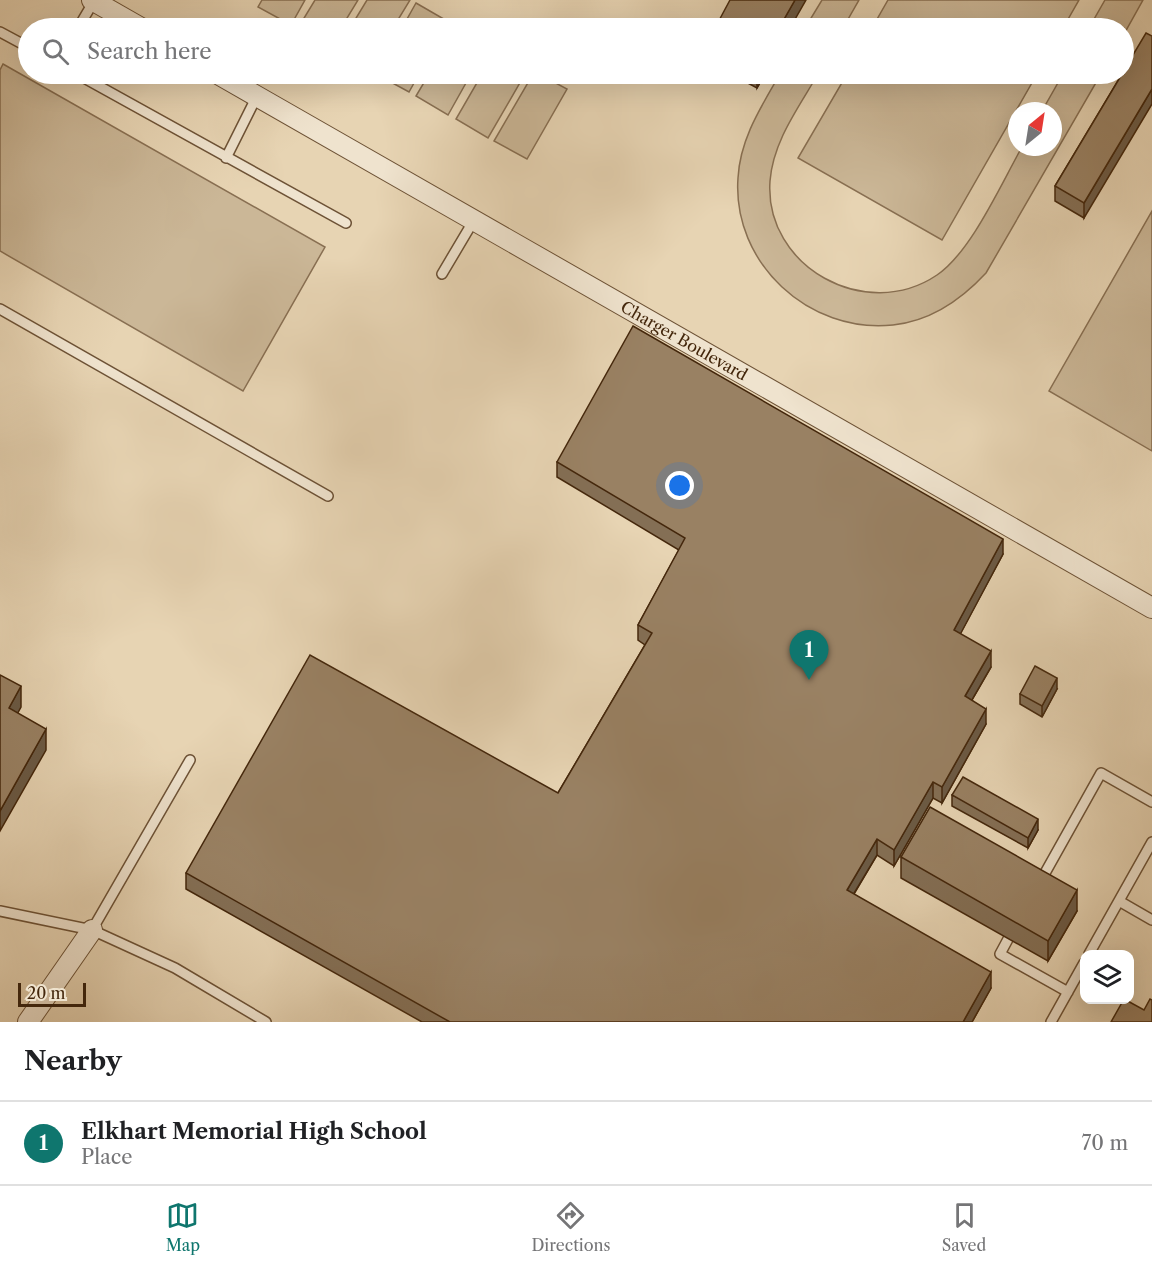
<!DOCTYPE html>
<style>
:root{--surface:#fff;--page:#f2f2f2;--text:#202124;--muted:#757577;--line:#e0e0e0;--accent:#0f766e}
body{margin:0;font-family:"Libre Caslon Text",serif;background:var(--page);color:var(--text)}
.controls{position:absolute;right:18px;bottom:18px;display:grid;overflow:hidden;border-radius:12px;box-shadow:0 6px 24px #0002}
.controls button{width:54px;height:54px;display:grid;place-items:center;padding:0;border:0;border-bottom:2px solid var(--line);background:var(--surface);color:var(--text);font:30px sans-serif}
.compass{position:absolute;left:1008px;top:102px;width:54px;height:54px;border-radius:50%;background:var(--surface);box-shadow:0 6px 24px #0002;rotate:30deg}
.scale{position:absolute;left:18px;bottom:15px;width:68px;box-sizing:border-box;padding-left:6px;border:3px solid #44270c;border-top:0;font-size:16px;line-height:21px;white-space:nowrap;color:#44270c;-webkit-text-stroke:4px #efe3ce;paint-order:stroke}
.you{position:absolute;left:680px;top:486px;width:21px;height:21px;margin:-15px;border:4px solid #fff;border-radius:50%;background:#1a73e8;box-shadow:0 0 0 9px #1a73e833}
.badge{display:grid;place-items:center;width:39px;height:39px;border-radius:50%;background:var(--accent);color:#fff;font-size:20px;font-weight:700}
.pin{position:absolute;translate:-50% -50px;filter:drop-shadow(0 2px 3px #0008)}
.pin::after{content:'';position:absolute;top:32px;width:21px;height:18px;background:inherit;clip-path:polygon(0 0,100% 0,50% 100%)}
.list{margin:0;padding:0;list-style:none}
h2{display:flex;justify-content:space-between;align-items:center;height:78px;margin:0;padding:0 24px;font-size:26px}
h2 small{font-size:20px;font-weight:400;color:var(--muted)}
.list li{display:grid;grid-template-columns:39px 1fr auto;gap:18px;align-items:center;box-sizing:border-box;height:84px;padding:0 24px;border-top:2px solid var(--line)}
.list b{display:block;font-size:22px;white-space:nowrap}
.list p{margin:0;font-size:20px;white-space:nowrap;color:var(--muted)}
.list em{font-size:20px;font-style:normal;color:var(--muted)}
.icon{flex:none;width:33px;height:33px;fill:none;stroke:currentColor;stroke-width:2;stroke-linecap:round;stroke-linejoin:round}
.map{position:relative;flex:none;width:1152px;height:1022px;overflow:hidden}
.search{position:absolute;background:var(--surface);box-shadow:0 6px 24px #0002;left:18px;right:18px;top:18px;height:66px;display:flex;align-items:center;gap:15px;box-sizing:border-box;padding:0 21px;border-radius:33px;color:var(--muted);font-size:22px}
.sheet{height:162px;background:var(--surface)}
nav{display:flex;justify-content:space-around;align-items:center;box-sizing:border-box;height:84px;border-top:2px solid var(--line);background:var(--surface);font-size:16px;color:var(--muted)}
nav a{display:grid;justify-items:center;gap:3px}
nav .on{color:var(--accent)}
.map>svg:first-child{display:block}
.green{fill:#cbb797;stroke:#886f52;stroke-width:1.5}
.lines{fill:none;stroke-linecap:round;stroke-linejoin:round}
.service-casing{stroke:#6d5236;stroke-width:12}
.minor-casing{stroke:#6d5236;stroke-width:22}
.service{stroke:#efe3ce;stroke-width:9}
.minor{stroke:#efe3ce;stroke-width:20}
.wall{fill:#846f55;stroke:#44270c;stroke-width:1.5}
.shaded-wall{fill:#6b5a45;stroke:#44270c;stroke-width:1.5}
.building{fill:#998163;stroke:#44270c;stroke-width:1.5}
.labels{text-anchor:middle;stroke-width:5;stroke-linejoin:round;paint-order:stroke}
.street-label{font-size:16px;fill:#44270c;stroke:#efe3ce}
</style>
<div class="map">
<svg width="1152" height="1022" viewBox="0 0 1152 1022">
<rect width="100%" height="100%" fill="#e7d4b3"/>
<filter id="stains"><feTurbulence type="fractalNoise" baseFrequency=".00333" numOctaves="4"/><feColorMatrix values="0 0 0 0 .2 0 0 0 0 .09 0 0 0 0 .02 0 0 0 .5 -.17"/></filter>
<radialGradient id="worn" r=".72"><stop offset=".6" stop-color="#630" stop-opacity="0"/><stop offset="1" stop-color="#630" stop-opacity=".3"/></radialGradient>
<!-- green -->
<path class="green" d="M262,0H305L291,25L258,7Z
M315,0H358L341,28H298Z
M367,0H410L393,28H350Z
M822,0H859L843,28H805Z
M888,0H1079L1063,28H872Z
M1105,0H1143L1124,34V28H1089Z
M416,3L449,22L445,28H402Z
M3,64L325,247L243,391L0,251V70Z
M376,74H419L409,92Z
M429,74H471L448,115L416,96Z
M482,74H525L488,138L456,119Z
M533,74H539L567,89L527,159L494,141Z
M780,74H818C799,107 773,141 770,181C764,267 866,323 937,275C971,252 1001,184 1022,147H1053V111H1042L1063,74H1101L986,273C961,300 931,321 893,325C809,334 732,263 738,178C740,139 761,107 780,74Z
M847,74H1037L942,240L798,158Z
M1152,211V451L1049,391Z"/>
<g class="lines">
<defs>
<path id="service" d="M78,28L94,1
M0,32L28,47
M77,74L346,223
M226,158L257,96
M442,274L474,220
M0,309L328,496
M1040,882L1101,773L1152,802
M1119,901L1152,920
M0,911L92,930L175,968L266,1022
M1014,928L1000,954L1068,992
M92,930L190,760
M1089,954L1152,842
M1051,1022L1084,963"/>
<g id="minor">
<path d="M92,0L141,28"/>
<path id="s1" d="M218,74L1152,608"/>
<path d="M28,1022L92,930"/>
</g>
</defs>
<!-- service casing -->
<use href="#service" class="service-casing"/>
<!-- minor casing -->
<use href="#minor" class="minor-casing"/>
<!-- service -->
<use href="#service" class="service"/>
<!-- minor -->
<use href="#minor" class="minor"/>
</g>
<!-- wall -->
<path class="wall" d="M731,74H765L757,88Z
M1122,74L1084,218L1055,201V186Z
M557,462L1003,554L960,634L991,667L972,700L986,724L942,803L933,798L894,866L877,855L854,894L991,988L972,1022H422L186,889V873L558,793L645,645L638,640V625L679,550L557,477Z
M1057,689L1042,717L1020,704V694Z
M952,795L1038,830L1028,848L952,806Z
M901,857L1077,911L1048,961L901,878Z"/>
<!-- shaded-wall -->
<path class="shaded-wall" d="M795,0H806L790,28H779Z
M757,74H765L757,88Z
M1152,89V104L1084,218V203Z
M1003,539V554L954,646V630Z
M991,651V667L965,712V696Z
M1057,678V689L1042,717V706Z
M21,686V707L9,729V708Z
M986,709V724L942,803V787Z
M46,729V750L0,831V811Z
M933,782V798L894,866V850Z
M1038,819V830L1028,848V838Z
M877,839V855L847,905V890Z
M1077,890V911L1048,961V941Z
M991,972V988L972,1022H963Z"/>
<!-- building -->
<path class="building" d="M730,0H795L779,28H715Z
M1146,33L1152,36V89L1084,203L1055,186L1122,74H1124V70Z
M633,326L1003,539L954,630L991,651L965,696L986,709L942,787L933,782L894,850L877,839L847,890L991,972L963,1022H450L186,873L310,655L558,793L652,633L638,625L685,538L557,462Z
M1035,666L1057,678L1042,706L1020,694Z
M0,675L21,686L9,708L46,729L0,811Z
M963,777L1038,819L1028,838L952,795Z
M930,807L1077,890L1048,941L901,857Z
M1124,999L1144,1010L1150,999L1152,1000V1022H1111Z"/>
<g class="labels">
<!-- street labels -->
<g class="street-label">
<text dy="6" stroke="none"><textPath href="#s1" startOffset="537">Charger Boulevard</textPath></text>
</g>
</g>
<rect width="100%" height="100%" filter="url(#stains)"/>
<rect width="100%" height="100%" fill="url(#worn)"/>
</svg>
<div class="controls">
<button><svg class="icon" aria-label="layers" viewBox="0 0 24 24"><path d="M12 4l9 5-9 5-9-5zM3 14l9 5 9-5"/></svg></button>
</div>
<svg class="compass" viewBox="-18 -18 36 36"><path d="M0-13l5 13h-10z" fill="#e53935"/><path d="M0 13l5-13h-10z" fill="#757577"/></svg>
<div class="scale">20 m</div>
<div class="you"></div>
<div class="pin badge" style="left:809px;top:680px">1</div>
<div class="search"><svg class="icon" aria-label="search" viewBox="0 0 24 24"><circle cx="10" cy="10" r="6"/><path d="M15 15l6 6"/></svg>Search here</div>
</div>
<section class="sheet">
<h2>Nearby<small></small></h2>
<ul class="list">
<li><span class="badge">1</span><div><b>Elkhart Memorial High School</b><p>Place</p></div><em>70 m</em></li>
</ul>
</section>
<nav>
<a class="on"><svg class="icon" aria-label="map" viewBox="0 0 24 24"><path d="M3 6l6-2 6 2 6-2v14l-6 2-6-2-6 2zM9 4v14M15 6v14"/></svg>Map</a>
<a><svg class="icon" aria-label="directions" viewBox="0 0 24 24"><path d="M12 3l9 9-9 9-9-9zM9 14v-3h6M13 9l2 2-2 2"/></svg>Directions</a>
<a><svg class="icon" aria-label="saved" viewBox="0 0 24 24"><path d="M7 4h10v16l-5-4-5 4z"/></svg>Saved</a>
</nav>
